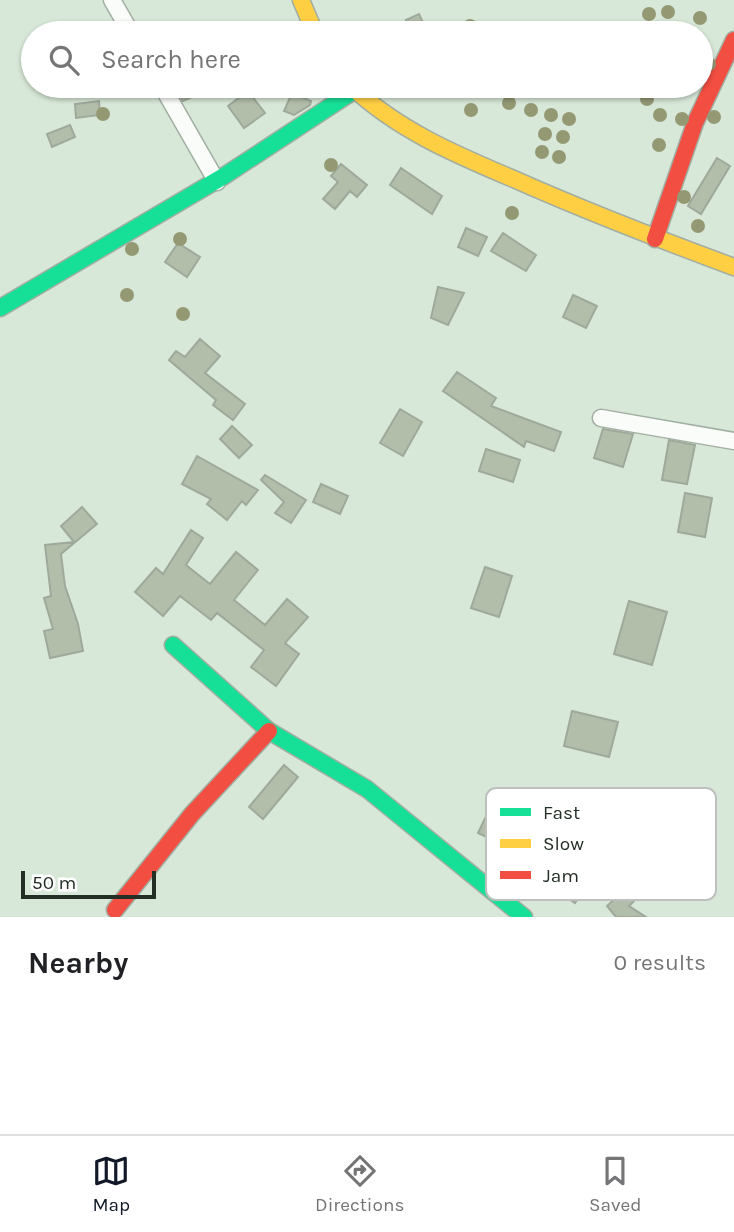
<!DOCTYPE html>
<style>
:root{--surface:#fff;--page:#f2f2f2;--text:#202124;--muted:#757577;--line:#e0e0e0;--accent:#111827}
body{margin:0;font-family:Karla,sans-serif;background:var(--page);color:var(--text)}
.scale{position:absolute;left:21px;bottom:18px;width:135px;box-sizing:border-box;padding-left:7px;border:4px solid #232e24;border-top:0;font-size:19px;line-height:24px;white-space:nowrap;color:#232e24;-webkit-text-stroke:5px #fff;paint-order:stroke}
.list{margin:0;padding:0;list-style:none}
h2{display:flex;justify-content:space-between;align-items:center;height:91px;margin:0;padding:0 28px;font-size:30px}
h2 small{font-size:23px;font-weight:400;color:var(--muted)}
.icon{flex:none;width:38px;height:38px;fill:none;stroke:currentColor;stroke-width:2;stroke-linecap:round;stroke-linejoin:round}
.map{position:relative;flex:none;width:734px;height:917px;overflow:hidden}
.search{position:absolute;background:var(--surface);box-shadow:0 2px 5px #0004;left:21px;right:21px;top:21px;height:77px;display:flex;align-items:center;gap:18px;box-sizing:border-box;padding:0 24px;border-radius:38px;color:var(--muted);font-size:26px}
.sheet{height:217px;background:var(--surface)}
nav{display:flex;justify-content:space-around;align-items:center;box-sizing:border-box;height:98px;border-top:2px solid var(--line);background:var(--surface);font-size:19px;color:var(--muted)}
nav a{display:grid;justify-items:center;gap:4px}
nav .on{color:var(--accent)}
.map>svg:first-child{display:block}
.building{fill:#b2beaa;stroke:#9fa99b;stroke-width:2}
.lines{fill:none;stroke-linecap:round;stroke-linejoin:round}
.street-casing{stroke:#a2aea2;stroke-width:19}
.fast-casing{stroke:#a2aea2;stroke-width:19}
.slow-casing{stroke:#a2aea2;stroke-width:19}
.jam-casing{stroke:#a2aea2;stroke-width:19}
.street{stroke:#f9fcf9;stroke-width:16}
.fast{stroke:#16e098;stroke-width:16}
.slow{stroke:#ffcf43;stroke-width:16}
.jam{stroke:#f24e42;stroke-width:16}
.tree{fill:#949974}
.key{fill:#fff;stroke:#bdc0bd;stroke-width:2}
.key-label{font-size:19px;fill:#232e24}
</style>
<div class="map">
<svg width="734" height="917" viewBox="0 0 734 917">
<rect width="100%" height="100%" fill="#d8e8d8"/>
<!-- building -->
<path class="building" d="M419,14L425,27L412,32L406,20Z
M174,86H217L183,101Z
M248,91L265,113L244,128L228,106Z
M292,93L311,101L310,105L294,115L284,111Z
M99,101L100,115L76,118L75,104Z
M70,125L75,137L52,147L47,134Z
M717,158L730,166L701,214L688,206Z
M341,164L367,185L357,197L350,191L335,209L323,199L338,182L331,176Z
M401,168L442,196L432,214L390,185Z
M466,228L487,237L478,256L458,247Z
M503,233L536,255L526,271L491,251Z
M178,243L200,257L187,277L165,262Z
M438,287L464,293L448,325L431,318Z
M573,295L597,306L586,328L563,317Z
M200,339L220,356L205,373L245,404L233,420L213,405L216,400L169,360L176,351L185,357Z
M457,372L496,398L491,406L561,432L554,451L526,441L524,447L443,391Z
M400,409L422,422L403,456L380,443Z
M232,426L252,445L239,458L220,439Z
M603,429L633,434L623,467L594,458Z
M669,440L695,445L687,484L662,480Z
M486,449L520,460L513,482L479,471Z
M197,456L258,490L246,505L242,501L227,520L207,504L211,499L182,484Z
M265,475L306,500L291,523L275,513L284,502L261,480Z
M321,484L348,496L340,514L313,502Z
M685,493L712,498L705,537L678,532Z
M82,507L97,524L61,554L65,586L78,624L83,651L50,658L44,631L53,629L44,598L51,596L45,545L74,542L61,526Z
M191,530L203,538L186,565L210,584L236,552L258,570L234,600L265,625L287,599L308,617L285,643L299,654L276,686L251,667L264,650L217,613L211,620L180,596L163,616L135,592L156,568L163,574Z
M485,567L512,576L499,617L471,608Z
M629,601L667,612L652,665L614,654Z
M572,711L618,722L609,757L564,746Z
M284,765L298,777L263,819L249,807Z
M489,810L512,820L501,844L478,833Z
M544,833L580,861L596,869L575,903L560,893L572,873L535,845Z
M624,890L634,901L629,906L646,917H616L607,906Z"/>
<g class="lines">
<defs>
<path id="street" d="M112,0L131,33
M162,86L217,182
M601,418L734,441"/>
<path id="fast" d="M0,308L224,176L355,90
M173,645L269,731L367,789L524,917"/>
<path id="slow" d="M301,0L315,33
M351,86C399,131 457,155 516,180C588,212 661,240 734,267"/>
<path id="jam" d="M655,239L695,123L734,40
M115,910L192,814L269,731"/>
</defs>
<!-- street casing -->
<use href="#street" class="street-casing"/>
<!-- fast casing -->
<use href="#fast" class="fast-casing"/>
<!-- slow casing -->
<use href="#slow" class="slow-casing"/>
<!-- jam casing -->
<use href="#jam" class="jam-casing"/>
<!-- street -->
<use href="#street" class="street"/>
<!-- fast -->
<use href="#fast" class="fast"/>
<!-- slow -->
<use href="#slow" class="slow"/>
<!-- jam -->
<use href="#jam" class="jam"/>
</g>
<!-- trees -->
<g class="tree">
<circle cx="668" cy="12" r="7"/>
<circle cx="649" cy="14" r="7"/>
<circle cx="700" cy="18" r="7"/>
<circle cx="470" cy="26" r="7"/>
<circle cx="709" cy="64" r="7"/>
<circle cx="647" cy="99" r="7"/>
<circle cx="509" cy="103" r="7"/>
<circle cx="471" cy="110" r="7"/>
<circle cx="531" cy="110" r="7"/>
<circle cx="103" cy="114" r="7"/>
<circle cx="551" cy="115" r="7"/>
<circle cx="660" cy="115" r="7"/>
<circle cx="714" cy="117" r="7"/>
<circle cx="569" cy="119" r="7"/>
<circle cx="682" cy="119" r="7"/>
<circle cx="545" cy="134" r="7"/>
<circle cx="563" cy="137" r="7"/>
<circle cx="659" cy="145" r="7"/>
<circle cx="542" cy="152" r="7"/>
<circle cx="559" cy="157" r="7"/>
<circle cx="331" cy="165" r="7"/>
<circle cx="684" cy="197" r="7"/>
<circle cx="512" cy="213" r="7"/>
<circle cx="698" cy="226" r="7"/>
<circle cx="180" cy="239" r="7"/>
<circle cx="132" cy="249" r="7"/>
<circle cx="127" cy="295" r="7"/>
<circle cx="183" cy="314" r="7"/>
</g>
<!-- legend -->
<rect x="486" y="788" width="230" height="112" rx="10" class="key"/>
<rect x="500" y="808" width="31" height="8" fill="#16e098"/>
<rect x="500" y="839" width="31" height="9" fill="#ffcf43"/>
<rect x="500" y="871" width="31" height="8" fill="#f24e42"/>
<g class="key-label">
<text x="543" y="819">Fast</text>
<text x="543" y="850">Slow</text>
<text x="543" y="882">Jam</text>
</g>
</svg>
<div class="scale">50 m</div>
<div class="search"><svg class="icon" aria-label="search" viewBox="0 0 24 24"><circle cx="10" cy="10" r="6"/><path d="M15 15l6 6"/></svg>Search here</div>
</div>
<section class="sheet">
<h2>Nearby<small>0 results</small></h2>
<ul class="list">
</ul>
</section>
<nav>
<a class="on"><svg class="icon" aria-label="map" viewBox="0 0 24 24"><path d="M3 6l6-2 6 2 6-2v14l-6 2-6-2-6 2zM9 4v14M15 6v14"/></svg>Map</a>
<a><svg class="icon" aria-label="directions" viewBox="0 0 24 24"><path d="M12 3l9 9-9 9-9-9zM9 14v-3h6M13 9l2 2-2 2"/></svg>Directions</a>
<a><svg class="icon" aria-label="saved" viewBox="0 0 24 24"><path d="M7 4h10v16l-5-4-5 4z"/></svg>Saved</a>
</nav>
